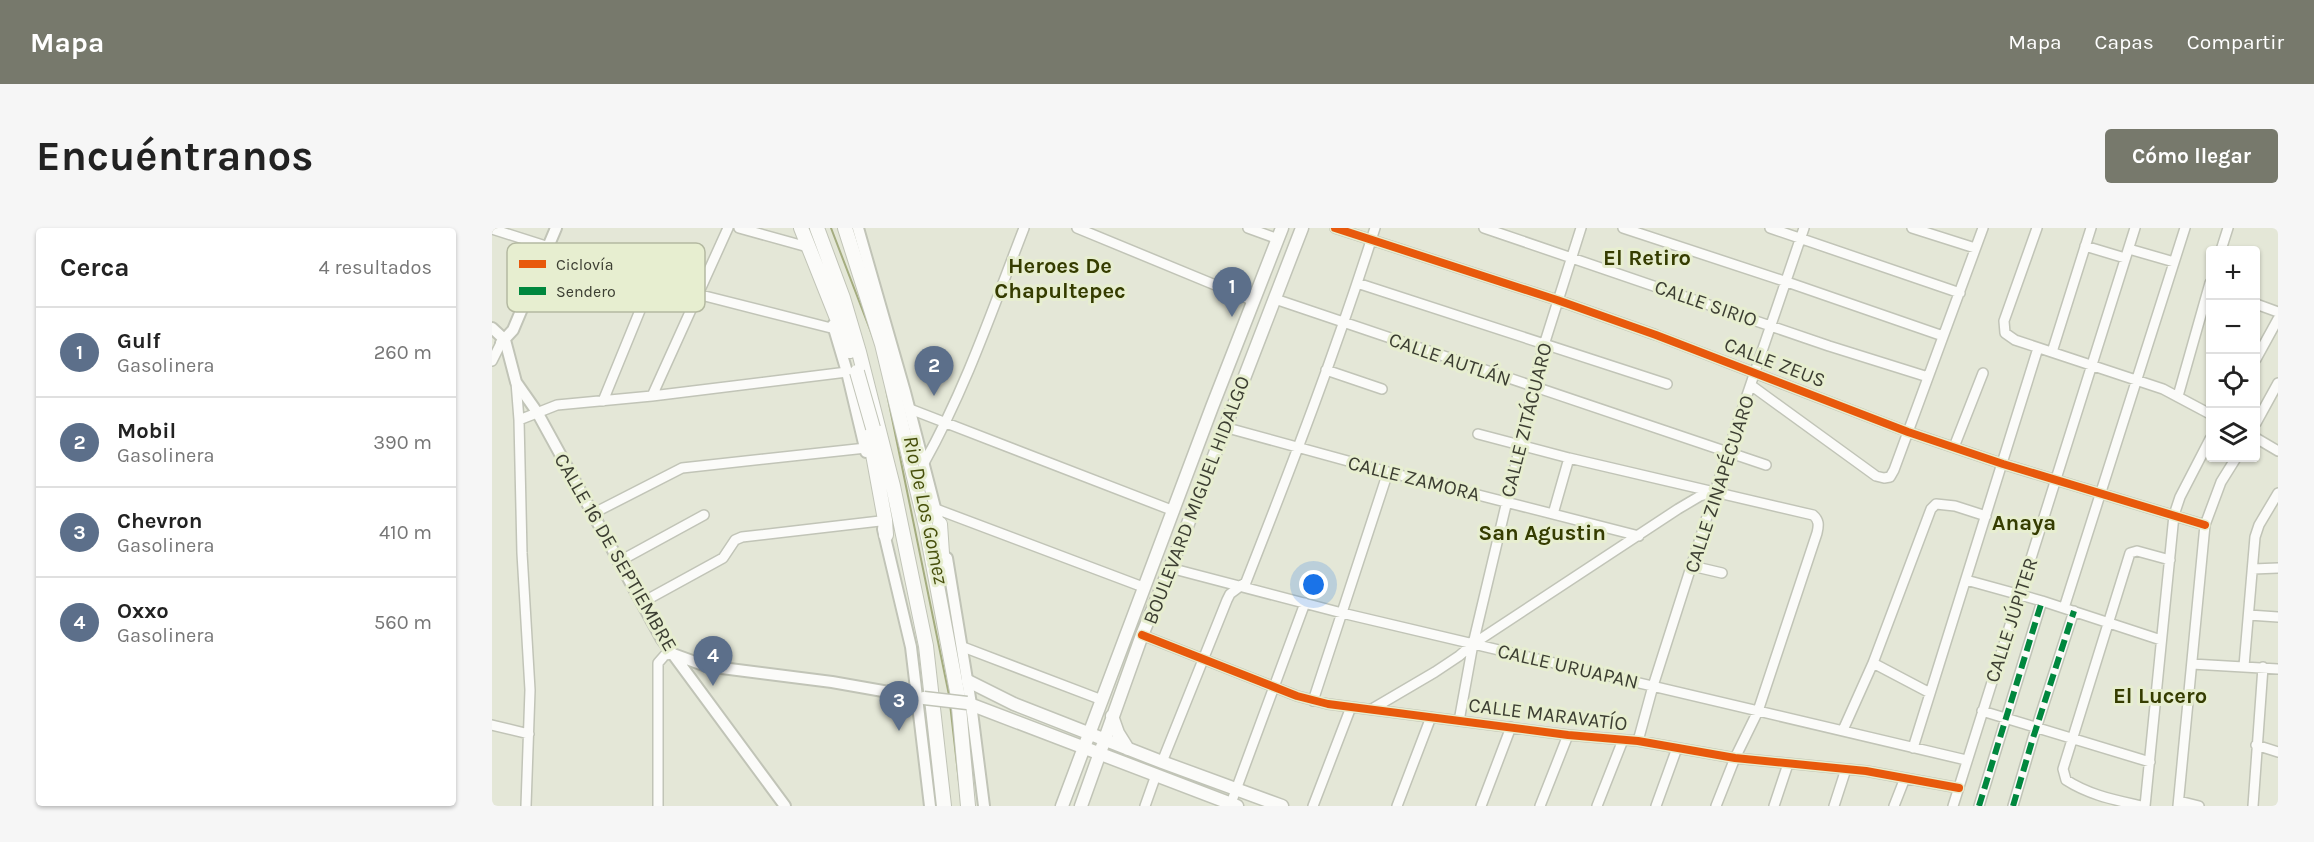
<!DOCTYPE html>
<html lang="es">
<meta charset="utf-8">
<style>
:root{--surface:#fff;--page:#f6f6f6;--text:#222;--muted:#767676;--line:#e0e0e0;--accent:#77796c}
body{margin:0;font-family:Karla,sans-serif;background:var(--page);color:var(--text)}
.controls{position:absolute;right:18px;top:18px;display:grid;overflow:hidden;border-radius:6px;box-shadow:0 2px 4px #0004}
.controls button{width:54px;height:54px;display:grid;place-items:center;padding:0;border:0;border-bottom:2px solid var(--line);background:var(--surface);color:var(--text);font:30px sans-serif}
.you{position:absolute;left:822px;top:357px;width:21px;height:21px;margin:-15px;border:4px solid #fff;border-radius:50%;background:#1a73e8;box-shadow:0 0 0 9px #1a73e833}
.badge{display:grid;place-items:center;width:39px;height:39px;border-radius:50%;background:var(--accent);color:#fff;font-size:20px;font-weight:700}
.pin{position:absolute;translate:-50% -50px;filter:drop-shadow(0 2px 3px #0008)}
.pin::after{content:'';position:absolute;top:32px;width:21px;height:18px;background:inherit;clip-path:polygon(0 0,100% 0,50% 100%)}
.list{margin:0;padding:0;list-style:none}
h2{display:flex;justify-content:space-between;align-items:center;height:78px;margin:0;padding:0 24px;font-size:26px}
h2 small{font-size:20px;font-weight:400;color:var(--muted)}
.list li{display:grid;grid-template-columns:39px 1fr auto;gap:18px;align-items:center;box-sizing:border-box;height:90px;padding:0 24px;border-top:2px solid var(--line)}
.list b{display:block;font-size:22px;white-space:nowrap}
.list p{margin:0;font-size:20px;white-space:nowrap;color:var(--muted)}
.list em{font-size:20px;font-style:normal;color:var(--muted)}
.icon{flex:none;width:33px;height:33px;fill:none;stroke:currentColor;stroke-width:2;stroke-linecap:round;stroke-linejoin:round}
.map{position:relative;flex:none;width:1786px;height:578px;overflow:hidden;border-radius:6px}
header{display:flex;align-items:center;gap:36px;box-sizing:border-box;height:84px;padding:0 30px;background:var(--accent);color:#fff}
header strong{font-size:28px}
nav{display:flex;gap:33px;margin-inline-start:auto;font-size:21px}
.intro{display:flex;align-items:center;justify-content:space-between;box-sizing:border-box;height:144px;padding:0 36px}
h1{margin:0;font-size:42px}
.button{padding:15px 27px;border-radius:6px;background:var(--accent);color:#fff;font-size:21px;font-weight:700}
main{display:flex;gap:36px;padding:0 36px}
aside{flex:1;background:var(--surface);border-radius:6px;box-shadow:0 2px 4px #0004}
.map>svg:first-child{display:block}
.lines{fill:none;stroke-linecap:round;stroke-linejoin:round}
.stream{stroke:#a4ac7f;stroke-width:2}
.minor-casing{stroke:#c1c4b7;stroke-width:12}
.tertiary-casing{stroke:#c1c4b7;stroke-width:14}
.secondary-casing{stroke:#c1c4b7;stroke-width:15}
.primary-casing{stroke:#c1c4b7;stroke-width:16}
.minor{stroke:#fbfbf9;stroke-width:9}
.tertiary{stroke:#fbfbf9;stroke-width:10}
.secondary{stroke:#fbfbf9;stroke-width:12}
.primary{stroke:#fbfbf9;stroke-width:14}
.secondary-bridge-casing{stroke:#c1c4b7;stroke-width:15;stroke-linecap:butt}
.primary-bridge-casing{stroke:#c1c4b7;stroke-width:16;stroke-linecap:butt}
.secondary-bridge{stroke:#fbfbf9;stroke-width:12}
.primary-bridge{stroke:#fbfbf9;stroke-width:14}
.quiet{stroke:#00873e;stroke-width:6;stroke-dasharray:12 6;stroke-linecap:butt}
.cycleway-casing{stroke:#e7eed0;stroke-width:11}
.cycleway{stroke:#e8590c;stroke-width:8}
.labels{text-anchor:middle;stroke-width:6;stroke-linejoin:round;paint-order:stroke}
.street-label{font-size:20px;fill:#3c3e32;stroke:#e7eed0}
.water-label{font-size:21px;font-style:italic;fill:#474f0b;stroke:#e7eed0}
.quarter-label{font-size:22px;font-weight:bold;fill:#353c00;stroke:#e7eed0}
.key{fill:#e7eed0;stroke:#b4b9a1;stroke-width:1.5}
.key-label{font-size:16px;fill:#3c3e32}
</style>
<header>
<strong>Mapa</strong>
<nav><a>Mapa</a><a>Capas</a><a>Compartir</a></nav>
</header>
<div class="intro"><h1>Encuéntranos</h1><a class="button">Cómo llegar</a></div>
<main>
<aside>
<h2>Cerca<small>4 resultados</small></h2>
<ul class="list">
<li><span class="badge" style="background:#5c6f8a">1</span><div><b>Gulf</b><p>Gasolinera</p></div><em>260 m</em></li>
<li><span class="badge" style="background:#5c6f8a">2</span><div><b>Mobil</b><p>Gasolinera</p></div><em>390 m</em></li>
<li><span class="badge" style="background:#5c6f8a">3</span><div><b>Chevron</b><p>Gasolinera</p></div><em>410 m</em></li>
<li><span class="badge" style="background:#5c6f8a">4</span><div><b>Oxxo</b><p>Gasolinera</p></div><em>560 m</em></li>
</ul>
</aside>
<div class="map">
<svg width="1786" height="578" viewBox="0 0 1786 578">
<rect width="100%" height="100%" fill="#e4e7d7"/>
<g class="lines">
<!-- stream -->
<path class="stream" d="M339,0L382,112
M394,161L457,467
M458,476L467,554"/>
<defs>
<path id="minor" d="M247,0L312,18
M585,0L762,73
M756,0L786,11
M843,0L1065,72L1164,107L1416,204L1511,236L1713,297
M992,0L1337,118L1436,149
M1131,0L1295,54L1451,108
M1278,0L1468,65
M1420,0L1483,20
M1545,0L1512,93L1513,105L1523,112L1671,161L1718,186
M0,1L205,66L343,101
M1593,18L1633,30
M1637,21L1682,34
M1729,22L1736,0
M865,55L1175,156
M783,71L1274,237
M1764,76L1786,84
M1560,124L1599,0
M1764,131L1786,91
M0,133L9,115
M834,142L890,161
M24,154L27,192
M1260,158L1384,248L1392,250L1398,249L1402,242L1491,0
M160,168L236,0
M1686,168L1718,55
M111,173L160,53
M418,181L682,283
M1764,195L1786,155
M732,199L896,244L1147,308
M986,206L1077,230L1321,287C1327,292 1327,297 1325,305L1266,483L1243,530L1224,578
M1764,210L1786,223
M1462,219L1491,145
M432,235C474,160 501,80 532,0
M444,281L651,359
M100,286L190,240L374,220
M1061,286L1077,230
M126,334L212,287
M1200,338L1230,345
M678,340L850,385L1474,532
M1761,341L1786,340
M1474,352L1550,373L1669,412
M149,375L231,330L243,312L250,309L388,293
M1572,380L1693,0
M1757,387L1786,389
M650,407L805,468L836,476L1076,507L1146,513L1243,530L1374,543L1467,560
M471,419L610,472
M1381,435L1438,465
M1700,436L1786,441
M1752,438L1763,309L1767,297L1786,265
M821,473L896,244
M880,481L943,444L967,428L981,416L1186,281L1208,268L1222,264
M1490,483L1658,534
M967,493L981,416L1052,117L1089,0
M0,497L37,506
M1351,502L1381,435L1439,281L1444,276L1463,278L1494,288
M1146,513L1161,458L1236,223L1312,0
M1764,517L1786,524
M1421,520L1546,120
M670,534L735,372L738,366L754,354C800,237 845,120 883,0
M1687,573L1707,578
M34,578L38,462L30,325L27,192L65,177L160,168L355,144
M166,578V435L173,427L181,426
M653,578L664,547
M738,578L813,375
M821,578L859,479
M905,578L939,489
M989,578L1019,499
M1048,578L1076,507
M1105,578L1131,512
M1164,578L1185,520
M1282,578L1296,536
M1342,578L1354,541
M1402,578L1413,550
M1461,578L1643,0
M1487,578L1550,373
M1521,578L1541,510L1582,383
M1649,578C1623,572 1597,567 1574,552L1571,541L1638,325L1645,323L1678,332
M1653,578L1682,287L1688,269L1718,211
M1686,578L1713,297L1729,254L1744,230
M1761,578L1771,439"/>
<path id="tertiary" d="M366,0L413,164L449,303
M341,97L355,144L374,224
M0,100L13,112L24,154L45,184L169,410L293,578
M9,115L21,102L64,0
M391,301L419,419L438,578
M455,330L479,476L492,578
M181,426L214,438L340,454L425,469"/>
<path id="secondary" d="M476,453L522,476L670,534L790,578
M475,475L745,578
M620,488L626,505L636,521
M570,578L720,179L790,0
M589,578L650,407L692,306L810,0"/>
<path id="primary" d="M309,0L358,123
M325,0L351,70L367,124L401,258L434,418L452,578
M353,0L390,116L434,299L466,469L476,578
M374,188L393,292L394,307
M448,296L451,340"/>
</defs>
<!-- minor casing -->
<use href="#minor" class="minor-casing"/>
<!-- tertiary casing -->
<use href="#tertiary" class="tertiary-casing"/>
<!-- secondary casing -->
<use href="#secondary" class="secondary-casing"/>
<!-- primary casing -->
<use href="#primary" class="primary-casing"/>
<!-- minor -->
<use href="#minor" class="minor"/>
<!-- tertiary -->
<use href="#tertiary" class="tertiary"/>
<!-- secondary -->
<use href="#secondary" class="secondary"/>
<!-- primary -->
<use href="#primary" class="primary"/>
<defs>
<path id="secondary-bridge" d="M432,470L475,475"/>
<path id="primary-bridge" d="M365,144L381,200"/>
</defs>
<!-- secondary-bridge casing -->
<use href="#secondary-bridge" class="secondary-bridge-casing"/>
<!-- primary-bridge casing -->
<use href="#primary-bridge" class="primary-bridge-casing"/>
<!-- secondary-bridge -->
<use href="#secondary-bridge" class="secondary-bridge"/>
<!-- primary-bridge -->
<use href="#primary-bridge" class="primary-bridge"/>
<!-- quiet -->
<path class="quiet" d="M1487,578L1550,373
M1521,578L1541,510L1582,383"/>
<defs>
<path id="cycleway" d="M843,0L1065,72L1164,107L1416,204L1511,236L1713,297
M650,407L805,468L836,476L1076,507L1146,513L1243,530L1374,543L1467,560"/>
</defs>
<!-- cycleway casing -->
<use href="#cycleway" class="cycleway-casing"/>
<!-- cycleway -->
<use href="#cycleway" class="cycleway"/>
</g>
<g class="labels">
<!-- street labels -->
<g class="street-label">
<text transform="translate(1214 75) rotate(19)" y="7">CALLE SIRIO</text>
<text transform="translate(958 131) rotate(19)" y="7">CALLE AUTLÁN</text>
<text transform="translate(1283 134) rotate(21)" y="7">CALLE ZEUS</text>
<text transform="translate(1034 192) rotate(-76)" y="7">CALLE ZITÁCUARO</text>
<text transform="translate(922 250) rotate(14)" y="7">CALLE ZAMORA</text>
<text transform="translate(1227 256) rotate(-72)" y="7">CALLE ZINAPÉCUARO</text>
<text transform="translate(704 272) rotate(-69)" y="7">BOULEVARD MIGUEL HIDALGO</text>
<text transform="translate(124 324) rotate(60)" y="7">CALLE 16 DE SEPTIEMBRE</text>
<text transform="translate(1519 392) rotate(-72)" y="7">CALLE JÚPITER</text>
<text transform="translate(1076 438) rotate(13)" y="7">CALLE URUAPAN</text>
<text transform="translate(1056 486) rotate(7)" y="7">CALLE MARAVATÍO</text>
</g>
<!-- water labels -->
<g class="water-label">
<text transform="translate(434 282) rotate(78)" y="7">Rio De Los Gomez</text>
</g>
<!-- quarter labels -->
<g class="quarter-label">
<text x="1155" y="37">El Retiro</text>
<text x="568" y="45">Heroes De<tspan x="568" dy="25">Chapultepec</tspan></text>
<text x="1532" y="302">Anaya</text>
<text x="1050" y="312">San Agustin</text>
<text x="1668" y="475">El Lucero</text>
</g>
</g>
<!-- legend -->
<rect x="15" y="15" width="198" height="69" rx="9" class="key"/>
<rect x="27" y="32" width="27" height="8" fill="#e8590c"/>
<rect x="27" y="59" width="27" height="8" fill="#00873e"/>
<g class="key-label">
<text x="64" y="42">Ciclovía</text>
<text x="64" y="69">Sendero</text>
</g>
</svg>
<div class="controls">
<button>+</button>
<button>−</button>
<button><svg class="icon" aria-label="locate" viewBox="0 0 24 24"><circle cx="12" cy="12" r="6"/><path d="M12 2v4M12 18v4M2 12h4M18 12h4"/></svg></button>
<button><svg class="icon" aria-label="layers" viewBox="0 0 24 24"><path d="M12 4l9 5-9 5-9-5zM3 14l9 5 9-5"/></svg></button>
</div>
<div class="you"></div>
<div class="pin badge" style="left:740px;top:89px;background:#5c6f8a">1</div>
<div class="pin badge" style="left:442px;top:168px;background:#5c6f8a">2</div>
<div class="pin badge" style="left:407px;top:503px;background:#5c6f8a">3</div>
<div class="pin badge" style="left:221px;top:458px;background:#5c6f8a">4</div>
</div>
</main>
